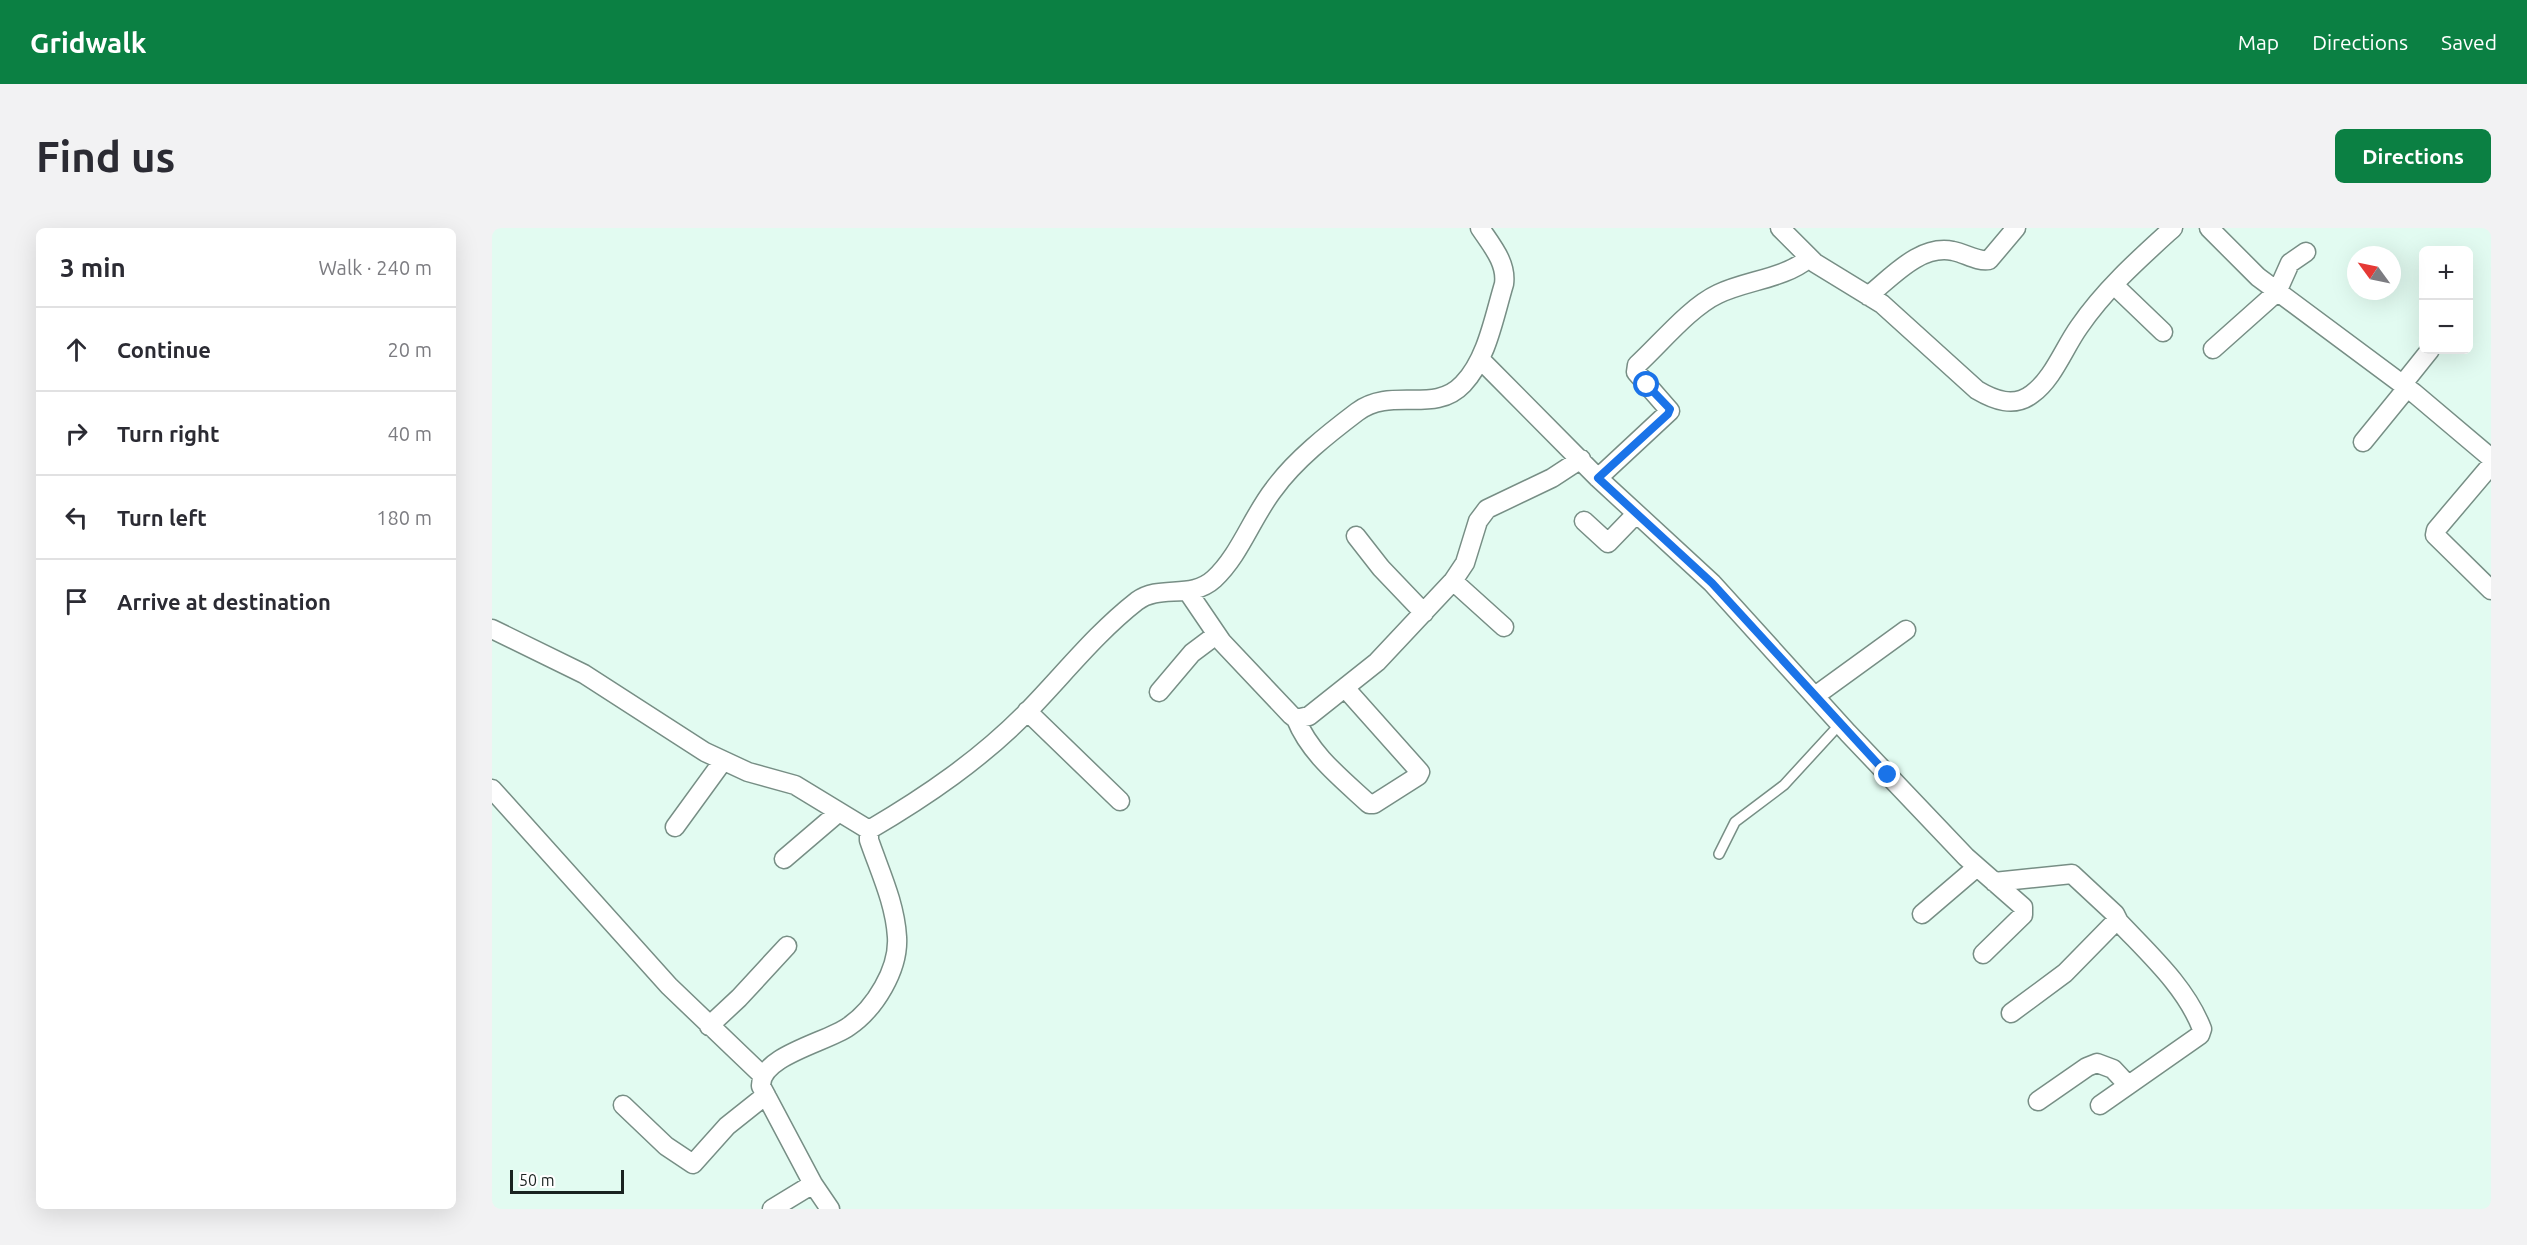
<!DOCTYPE html>
<meta charset="utf-8">
<style>
:root{--surface:#fff;--page:#f2f2f3;--text:#2b2b33;--muted:#7c7c81;--line:#e1e1e2;--accent:#0b8043}
body{margin:0;font-family:Ubuntu,sans-serif;background:var(--page);color:var(--text)}
.controls{position:absolute;right:18px;top:18px;display:grid;overflow:hidden;border-radius:9px;box-shadow:0 6px 24px #0002}
.controls button{width:54px;height:54px;display:grid;place-items:center;padding:0;border:0;border-bottom:2px solid var(--line);background:var(--surface);color:var(--text);font:30px sans-serif}
.compass{position:absolute;left:1855px;top:18px;width:54px;height:54px;border-radius:50%;background:var(--surface);box-shadow:0 6px 24px #0002;rotate:303deg}
.scale{position:absolute;left:18px;bottom:15px;width:114px;box-sizing:border-box;padding-left:6px;border:3px solid #1a2320;border-top:0;font-size:16px;line-height:21px;white-space:nowrap;color:#1a2320;-webkit-text-stroke:4px #fff;paint-order:stroke}
.stop{position:absolute;width:18px;height:18px;margin:-14px;border:4px solid #1a73e8;border-radius:50%;background:#fff}
.stop.end{background:#1a73e8;border-color:#fff;box-shadow:0 2px 6px #0008}
.list{margin:0;padding:0;list-style:none}
h2{display:flex;justify-content:space-between;align-items:center;height:78px;margin:0;padding:0 24px;font-size:26px}
h2 small{font-size:20px;font-weight:400;color:var(--muted)}
.list li{display:grid;grid-template-columns:39px 1fr auto;gap:18px;align-items:center;box-sizing:border-box;height:84px;padding:0 24px;border-top:2px solid var(--line)}
.list b{display:block;font-size:22px;white-space:nowrap}
.list em{font-size:20px;font-style:normal;color:var(--muted)}
.icon{flex:none;width:33px;height:33px;fill:none;stroke:currentColor;stroke-width:2;stroke-linecap:round;stroke-linejoin:round}
.map{position:relative;flex:none;width:1999px;height:981px;overflow:hidden;border-radius:9px}
header{display:flex;align-items:center;gap:36px;box-sizing:border-box;height:84px;padding:0 30px;background:var(--accent);color:#fff}
header strong{font-size:28px}
nav{display:flex;gap:33px;margin-inline-start:auto;font-size:21px}
.intro{display:flex;align-items:center;justify-content:space-between;box-sizing:border-box;height:144px;padding:0 36px}
h1{margin:0;font-size:42px}
.button{padding:15px 27px;border-radius:9px;background:var(--accent);color:#fff;font-size:21px;font-weight:700}
main{display:flex;gap:36px;padding:0 36px}
aside{flex:1;background:var(--surface);border-radius:9px;box-shadow:0 6px 24px #0002}
.map>svg:first-child{display:block}
.lines{fill:none;stroke-linecap:round;stroke-linejoin:round}
.lane-casing{stroke:#778e85;stroke-width:12}
.street-casing{stroke:#778e85;stroke-width:21}
.lane{stroke:#fff;stroke-width:9}
.street{stroke:#fff;stroke-width:18}
.route{stroke:#1a73e8;stroke-width:8}
</style>
<header>
<strong>Gridwalk</strong>
<nav><a>Map</a><a>Directions</a><a>Saved</a></nav>
</header>
<div class="intro"><h1>Find us</h1><a class="button">Directions</a></div>
<main>
<aside>
<h2>3 min<small>Walk · 240 m</small></h2>
<ul class="list">
<li><svg class="icon" aria-label="ahead" viewBox="0 0 24 24"><path d="M12 20V5M6 11l6-6 6 6"/></svg><div><b>Continue</b></div><em>20 m</em></li>
<li><svg class="icon" aria-label="right" viewBox="0 0 24 24"><path d="M7 20v-9h11M14 6l5 5-5 5"/></svg><div><b>Turn right</b></div><em>40 m</em></li>
<li><svg class="icon" aria-label="left" viewBox="0 0 24 24"><path d="M17 20v-9H6M10 6l-5 5 5 5"/></svg><div><b>Turn left</b></div><em>180 m</em></li>
<li><svg class="icon" aria-label="arrive" viewBox="0 0 24 24"><path d="M6 21V4h12l-3 4 3 4H6"/></svg><div><b>Arrive at destination</b></div></li>
</ul>
</aside>
<div class="map">
<svg width="1999" height="981" viewBox="0 0 1999 981">
<rect width="100%" height="100%" fill="#e2fbf1"/>
<g class="lines">
<defs>
<path id="lane" d="M1227,626L1243,594L1292,557L1348,496"/>
<path id="street" d="M1288,0L1323,35L1390,76L1485,162C1502,172 1522,180 1540,166C1561,151 1572,120 1587,99C1613,61 1648,30 1681,0
M1717,0L1766,49L1922,165L1999,230
M1622,57L1671,104
M1376,68C1400,49 1428,16 1461,23C1473,25 1485,34 1497,32L1524,0
M1721,121L1785,64L1798,35L1814,24
M988,131L1106,250L1220,355L1356,505L1474,629L1531,679V687L1491,726
M1910,157L1938,122
M1871,214L1915,160
M1999,237L1944,302L1943,307L1999,362
M1106,250L1178,183L1144,144L1145,137C1168,116 1198,79 1226,66C1255,52 1292,51 1317,30
M1092,293L1116,315L1144,286
M864,308L889,340L932,385
M961,353L1012,399
M696,364L730,414L799,487L804,491L817,488L885,434L961,353L973,335L986,293L995,281L1060,250L1089,231
M0,401L92,446L213,524L256,544L303,557L377,602C435,568 489,531 536,483C572,446 604,405 645,373C668,356 699,372 722,351C748,327 760,289 782,261C803,232 836,206 865,184C900,158 942,187 971,156C995,131 1002,89 1012,56C1015,35 1000,18 988,0
M667,464L700,425L724,407
M1323,468L1414,402
M535,483L628,573
M804,491C818,526 850,551 877,576H882L926,548L928,544L854,461
M0,561L177,758L270,847
M183,599L231,533
M292,631L347,584
M1502,654L1580,646L1623,686L1626,692
M1430,686L1485,639
M1519,785L1573,745L1624,693L1627,694C1657,726 1694,759 1710,801L1708,807L1608,877
M217,798L247,770L295,718
M1546,873L1595,839L1605,835L1621,841L1635,856
M131,877L174,918L201,936L235,898L274,867
M280,981L321,956
M338,981L321,956L269,858C268,828 335,814 356,799C383,781 407,741 405,709C403,675 388,644 377,612V602"/>
</defs>
<!-- lane casing -->
<use href="#lane" class="lane-casing"/>
<!-- street casing -->
<use href="#street" class="street-casing"/>
<!-- lane -->
<use href="#lane" class="lane"/>
<!-- street -->
<use href="#street" class="street"/>
</g>
<g class="lines">
<!-- route -->
<path class="route" d="M1155,157L1178,181L1176,186L1106,250L1220,355L1396,547"/>
</g>
</svg>
<div class="controls">
<button>+</button>
<button>−</button>
</div>
<svg class="compass" viewBox="-18 -18 36 36"><path d="M0-13l5 13h-10z" fill="#e53935"/><path d="M0 13l5-13h-10z" fill="#7c7c81"/></svg>
<div class="scale">50 m</div>
<div class="stop" style="left:1155px;top:157px"></div>
<div class="stop end" style="left:1396px;top:547px"></div>
</div>
</main>
